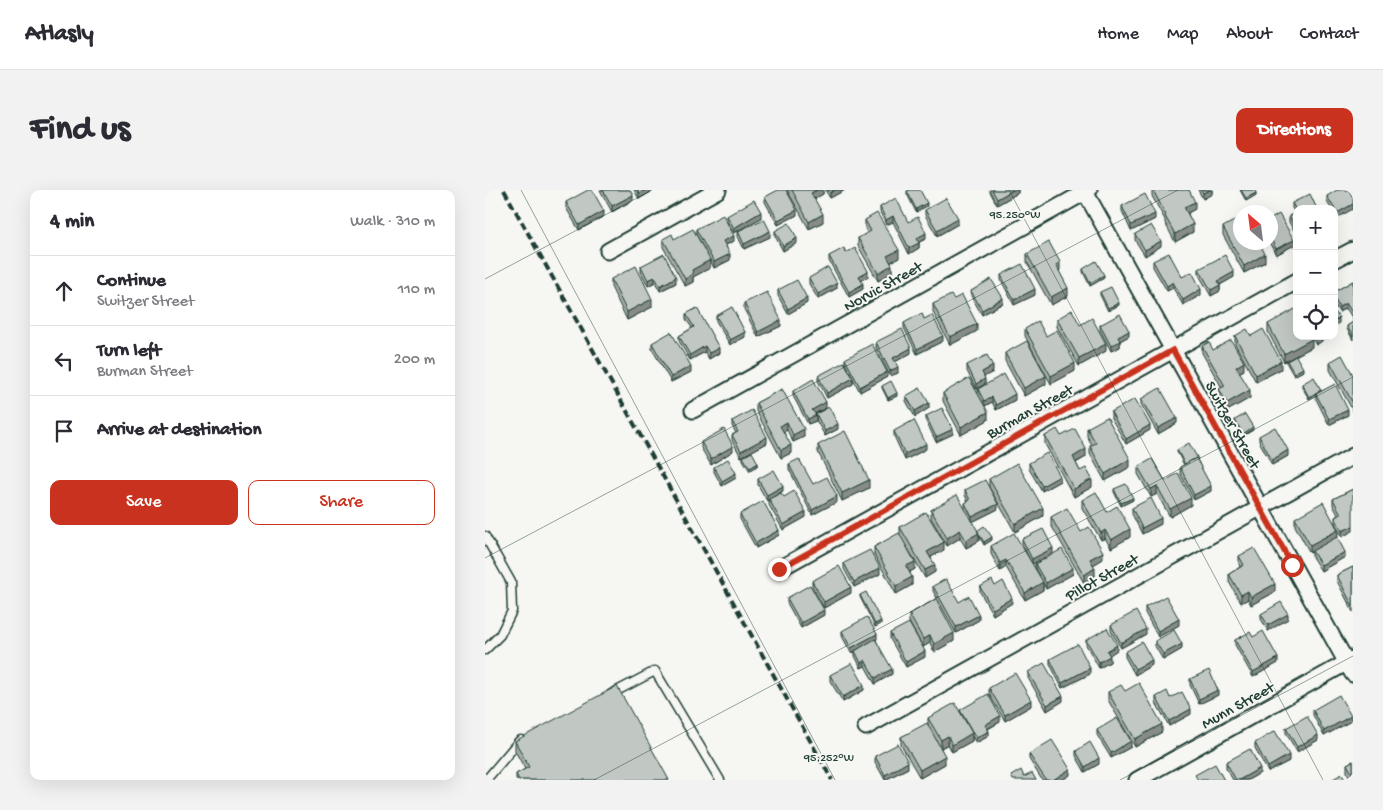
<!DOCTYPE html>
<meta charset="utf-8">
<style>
:root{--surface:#fff;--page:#f2f2f3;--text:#2b2b33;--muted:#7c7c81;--line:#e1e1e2;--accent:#c8321e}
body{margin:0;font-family:"Gochi Hand",sans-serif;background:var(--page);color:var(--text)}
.controls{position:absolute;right:15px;top:15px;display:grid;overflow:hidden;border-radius:10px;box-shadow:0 5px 20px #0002}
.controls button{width:45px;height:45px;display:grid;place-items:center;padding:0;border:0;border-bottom:1px solid var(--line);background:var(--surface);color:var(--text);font:25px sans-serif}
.compass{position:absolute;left:748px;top:15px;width:45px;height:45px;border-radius:50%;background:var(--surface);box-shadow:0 5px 20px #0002;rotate:332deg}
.stop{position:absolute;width:15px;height:15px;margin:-11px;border:4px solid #c8321e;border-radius:50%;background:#fff}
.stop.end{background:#c8321e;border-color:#fff;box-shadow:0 1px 5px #0008}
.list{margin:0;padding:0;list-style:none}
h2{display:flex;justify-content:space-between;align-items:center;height:65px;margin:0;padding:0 20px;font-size:21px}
h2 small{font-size:16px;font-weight:400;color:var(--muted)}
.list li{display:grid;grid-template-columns:32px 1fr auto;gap:15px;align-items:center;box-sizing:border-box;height:70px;padding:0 20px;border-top:1px solid var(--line)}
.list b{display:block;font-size:19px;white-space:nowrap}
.list p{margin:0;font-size:16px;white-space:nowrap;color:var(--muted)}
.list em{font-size:16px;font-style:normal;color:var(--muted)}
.actions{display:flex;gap:10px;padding:15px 20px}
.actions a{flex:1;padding:11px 0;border:1px solid var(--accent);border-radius:10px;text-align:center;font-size:18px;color:var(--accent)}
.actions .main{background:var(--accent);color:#fff}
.icon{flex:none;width:28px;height:28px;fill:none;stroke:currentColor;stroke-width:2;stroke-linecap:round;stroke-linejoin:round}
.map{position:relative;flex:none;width:868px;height:590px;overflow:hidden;border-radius:10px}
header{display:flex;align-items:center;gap:30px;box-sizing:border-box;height:70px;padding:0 25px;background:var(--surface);border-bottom:1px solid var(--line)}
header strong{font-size:24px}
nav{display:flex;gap:28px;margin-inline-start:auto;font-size:18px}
.intro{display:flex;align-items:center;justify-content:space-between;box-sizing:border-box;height:120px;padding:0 30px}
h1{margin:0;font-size:35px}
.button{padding:12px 22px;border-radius:10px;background:var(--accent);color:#fff;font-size:18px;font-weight:700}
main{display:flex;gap:30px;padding:0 30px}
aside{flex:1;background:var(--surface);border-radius:10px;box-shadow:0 5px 20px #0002}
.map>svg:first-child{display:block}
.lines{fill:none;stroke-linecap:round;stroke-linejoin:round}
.service-casing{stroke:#1f3d34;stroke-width:11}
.minor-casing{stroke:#1f3d34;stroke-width:19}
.service{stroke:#f6f6f2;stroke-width:8}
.minor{stroke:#f6f6f2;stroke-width:15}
.rail{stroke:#1f3d34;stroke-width:4;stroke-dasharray:8 4;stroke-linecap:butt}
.wall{fill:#a6aca8;stroke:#1f3d34}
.shaded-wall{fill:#878c88;stroke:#1f3d34}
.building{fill:#c1c8c3;stroke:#1f3d34}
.route{stroke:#c8321e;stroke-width:6}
.ticks{fill:none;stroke:#1f3d34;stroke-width:1;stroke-opacity:0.45}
.labels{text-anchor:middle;stroke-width:4;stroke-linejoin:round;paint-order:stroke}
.street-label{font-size:16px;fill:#1f3d34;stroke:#f6f6f2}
.ticks-label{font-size:12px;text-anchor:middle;fill:#1f3d34;stroke:#f6f6f2;stroke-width:4;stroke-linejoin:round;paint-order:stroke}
</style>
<header>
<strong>Atlasly</strong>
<nav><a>Home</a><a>Map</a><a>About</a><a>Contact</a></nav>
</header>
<div class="intro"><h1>Find us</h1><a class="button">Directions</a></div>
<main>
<aside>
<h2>4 min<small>Walk · 310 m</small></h2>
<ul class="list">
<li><svg class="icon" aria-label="ahead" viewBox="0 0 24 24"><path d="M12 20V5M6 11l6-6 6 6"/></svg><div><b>Continue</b><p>Switzer Street</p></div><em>110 m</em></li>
<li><svg class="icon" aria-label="left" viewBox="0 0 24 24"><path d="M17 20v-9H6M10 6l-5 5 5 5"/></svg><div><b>Turn left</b><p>Burman Street</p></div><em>200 m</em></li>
<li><svg class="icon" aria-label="arrive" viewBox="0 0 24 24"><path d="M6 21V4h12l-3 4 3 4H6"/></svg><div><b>Arrive at destination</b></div></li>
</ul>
<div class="actions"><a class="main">Save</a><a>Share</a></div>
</aside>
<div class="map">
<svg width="868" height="590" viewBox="0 0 868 590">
<rect width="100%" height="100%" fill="#f6f6f2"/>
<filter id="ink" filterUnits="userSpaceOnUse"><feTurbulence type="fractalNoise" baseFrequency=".02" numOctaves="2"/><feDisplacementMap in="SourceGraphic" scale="10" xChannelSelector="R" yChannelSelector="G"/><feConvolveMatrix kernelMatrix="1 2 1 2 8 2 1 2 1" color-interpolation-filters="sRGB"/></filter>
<g filter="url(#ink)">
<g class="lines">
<defs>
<path id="service" d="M0,346L26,392L27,421L15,445L0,460
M126,504L170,481L235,590
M1,590L34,551L36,550"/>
<path id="minor" d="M599,0L868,484
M123,61L233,0
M849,70L868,60
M208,220L604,0
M294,379L812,91
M381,537L868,266
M652,590L868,469"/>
</defs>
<!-- service casing -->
<use href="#service" class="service-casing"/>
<!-- minor casing -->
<use href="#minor" class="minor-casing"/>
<!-- service -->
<use href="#service" class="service"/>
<!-- minor -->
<use href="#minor" class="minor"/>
<!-- rail -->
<path class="rail" d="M19,0L347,590"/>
</g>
<!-- wall -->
<path class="wall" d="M115,0H145L148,10L127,22Z
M149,0H169L154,9Z
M302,0H338V4L329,9L338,32L324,39Z
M340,0H360L345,8Z
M504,0H533V3L512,15Z
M667,0H704L710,19L703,23L708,42L690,52L680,33V30L667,6Z
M713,0H727V4L718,9Z
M755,0H770L771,5L761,11Z
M422,1L442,16L431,22L422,4Z
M842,6L868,8L852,28L849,24V19H846L842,11Z
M280,7L312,25L293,35L280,12Z
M81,12L119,26L94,40L81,18Z
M807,13L812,19V46L804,32V26L810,23L807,18Z
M637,16L670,29L646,41L637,21Z
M395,17L441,49L434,52V58L424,64L408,32L401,35L395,22Z
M440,20L473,34L452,46L440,25Z
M242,26L276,28L249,43L242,31Z
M786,29L809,55L791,65L784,52H786V37L787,36L786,34Z
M380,30L414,68L406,72L407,83L393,91L373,56V48L382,43L380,38Z
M738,37L780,72L759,83L738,45Z
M211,39L249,51L241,55L245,70L229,78L225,70V78L208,87V92L200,96L178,57V49H189L222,65L211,44Z
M253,41L285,47L259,59L253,47Z
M290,41L312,53L298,61L290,46Z
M650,44L676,56L660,66L650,50Z
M361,63L383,87L376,90L378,99L364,107L344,71V66Z
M542,64L575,80L574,81L583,106L566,115L542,72Z
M668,71L697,87L716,105L698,115L688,98L682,101L668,77Z
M156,76L191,93L175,101L170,92L163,96L156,82Z
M598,79L619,88L605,96L598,82Z
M714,79L749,87L735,95V101L726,106L714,85Z
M516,85L550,105L529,115L516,90Z
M324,88L352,98L333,109L324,94Z
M126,89L167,117L142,130L126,97Z
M868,91V129L861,118L854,122L849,114V102Z
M293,100L322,113L303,124L293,106Z
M486,101L518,113L497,125L486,106Z
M615,102L634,115L623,121L615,105Z
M469,109L492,141L465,155L448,122V114Z
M259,113L296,136L273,147L259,119Z
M201,124L234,163L224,169L220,162L205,170L194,151V146L207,138L201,129Z
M231,126L260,147L245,155L231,131Z
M439,129L458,151L432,164L419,138V133Z
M572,129L595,135L621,161L594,176L572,137Z
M868,132V150L862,139V136Z
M783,134L827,157L799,172L783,142Z
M615,135L644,146L635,151V157L626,161L615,140Z
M540,139L561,146L590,181L566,194L540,146Z
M750,146L796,179L771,192L750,154Z
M826,146H837V151L831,155Z
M391,152L426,163L410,172L413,183L405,186L391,158Z
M167,153L206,182L186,192L167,159Z
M717,156L728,160L759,180L754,183L765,208L742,221L734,207V199L737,198L717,163Z
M520,163L561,194L539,206L520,171Z
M360,169L402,187L375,202L368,189V194L342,208L333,191V186L360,174Z
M802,171L818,181L809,186L802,174Z
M845,172L868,185V221L845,180Z
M482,175L508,182L499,186L500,194L491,199L482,181Z
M817,194L836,201L863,225L844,235L831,209V205L824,209L817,197Z
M397,196L412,206L403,210L397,198Z
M297,199L319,247L308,252L302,240L299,242L306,263L296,268L271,221V213Z
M493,199L530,210L511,220L507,212L500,216L503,230L476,245L458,211V203H493Z
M308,201L341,218L330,224L331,231L323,234L308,206Z
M421,206L444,218L430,227L421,211Z
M656,209L692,233L673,244L656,214Z
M626,222L665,240L641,254L626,228Z
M331,224L353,239L340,246L331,230Z
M441,226L468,244L451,252L441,231Z
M750,230L768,240L758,246L750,233Z
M247,231L282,253L256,267L247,250V245L251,243L247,236Z
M602,238L645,277L620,291L605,264V256L607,255L602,246Z
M409,241L441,259L420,270L409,246Z
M560,246H576L601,267L591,273L595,281L607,297L589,307L560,254Z
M774,246L803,266L787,275L774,251Z
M216,252L248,261L226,275L216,258Z
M333,255L384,298L357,311L333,262Z
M692,260L713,271L726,301L709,310L695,283V277L699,275L692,262Z
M258,267L273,275L265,281L258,270Z
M544,273L575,291L557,301L544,279Z
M304,274L328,294L352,312L327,325L304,279Z
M229,277L251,288L237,296L229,282Z
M653,277L680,291L706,315L685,327L672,304L666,307L653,284Z
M273,289L298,301L282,311L273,295Z
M504,289L558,326L530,342L504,297Z
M629,299L648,310L636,316L629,302Z
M868,299L857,347L850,333V327L853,325L848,315V309Z
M480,300L513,319L487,332L492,341L507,350L499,355L494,346V351L481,358L475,348L462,356L446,328V320L480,318V313L483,312L480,305Z
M299,307L321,327L298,340L284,315V309Z
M597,310L622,322L645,347L626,358L620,348L616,350L597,318Z
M647,318L676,334L657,344L647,324Z
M255,324L294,345L271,358L255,329Z
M566,327L618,369L608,375L610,386L599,393L566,335Z
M810,328L853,348H852L860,367L836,381L827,367V362L825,363L810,336Z
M415,337L459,360L446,367L450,382L440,388L423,359L430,379L425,382L427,395L411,404L389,364V357L415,344Z
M537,349L568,364L547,374L550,380V374L588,384L561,399L558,393V400L540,410L521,377L515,381L506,364V356L547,374L537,354Z
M754,366L790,402L766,415L763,409L756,413L744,392V384L755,377L754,374Z
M359,373L395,384L369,397L359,379Z
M868,377V422L852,391V385Z
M327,391L366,403L339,418L327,396Z
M448,396L474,412L494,430L471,443L448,401Z
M510,396L527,413L508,425L495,402V397Z
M375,405L396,434L390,437L375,407Z
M302,408L339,425L316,438L302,413Z
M660,417L694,435L673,447L660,423Z
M424,424L469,451L449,462L445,453L438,457L424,432Z
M776,424L803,429L783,441L776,429Z
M626,435L661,444L636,458L626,441Z
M357,441L392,449L391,450L407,484L390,494L380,476L376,478L370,466V462L366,463L357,446Z
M405,443L440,467L421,477L405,449Z
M768,447L793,473L768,487L750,455V450Z
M601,450L632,460L624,465L625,472L614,478L601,455Z
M670,451L697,459L678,470L670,456Z
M640,462L667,475L650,485L640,467Z
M565,469L605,484L577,498L565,474Z
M543,482L578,511L562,521L543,488Z
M345,485L379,500L358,512L345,491Z
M705,489L733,505L714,514L705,495Z
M504,498L546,516L520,531L504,504Z
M640,501L677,542L650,557L623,510V502Z
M671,507L685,508L706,524L684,536L671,513Z
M475,520L515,532L503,539L504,546L491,553L487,546V551L467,562L463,554L456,558L460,574L435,588L416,555V547L443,535V528L475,522Z
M828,520L866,531L839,546L828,525Z
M801,538L833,550L812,562L801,543Z
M612,540L646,557L626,568L612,545Z
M30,551L184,590H31V584L40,579L30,561Z
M770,553L804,571L783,582L770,558Z
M591,561L614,574L600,582L591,566Z
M544,564L585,585L577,590H557L544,569Z
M390,566L423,578L400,590L390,572Z
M868,571V590H866L862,582V574Z
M741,572L775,583L763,590H748L741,578Z"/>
<!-- shaded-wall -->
<path class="shaded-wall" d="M160,0H169L154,9V4Z
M332,0H338V4L326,11V3Z
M350,0H360L345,8V3Z
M528,0H533V3L512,15V9Z
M725,0H727V4L718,9V3Z
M771,3V5L761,11V8Z
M148,5V10L127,22V16Z
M710,12V19L699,25V17Z
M442,13V16L431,22V19Z
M868,14V19L852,28V23Z
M312,20V25L293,35V30Z
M119,21V26L94,40V35Z
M276,22V28L249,43V38Z
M338,24V32L324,39V32Z
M670,24V29L646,41V35Z
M408,26V32L401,35V30Z
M473,28V34L452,46V40Z
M708,34V42L690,52V44Z
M285,41V47L259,59V54Z
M441,43V49L432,53V48Z
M249,46V51L238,56V51Z
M312,48V53L298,61V56Z
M809,50V55L791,65V59Z
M676,51V56L660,66V60Z
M434,53V58L424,64V58Z
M414,60V68L402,74V66Z
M245,64V70L229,78V72Z
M780,64V72L759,83V76Z
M225,70V78L208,87V92L200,96V89L207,80Z
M575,72V80L571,83V75Z
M407,75V83L393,91V83Z
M383,81V87L374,91V86Z
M749,82V87L733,96V91Z
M619,85V88L605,96V93Z
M170,87V92L163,96V90Z
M191,87V93L175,101V96Z
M688,92V98L682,101V96Z
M352,93V98L333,109V104Z
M378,94V99L364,107V102Z
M735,95V101L726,106V100Z
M583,98V106L566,115V107Z
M550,99V105L529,115V110Z
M716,99V105L698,115V110Z
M322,108V113L303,124V119Z
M518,108V113L497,125V120Z
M167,109V117L142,130V122Z
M634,113V115L623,121V118Z
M861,113V118L854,122V117Z
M854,128V133L849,136V131Z
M296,130V136L273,147V142Z
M492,134V141L465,155V147Z
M644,141V146L635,151V157L626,161V156L633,147Z
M260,142V147L245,155V150Z
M458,146V151L432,164V159Z
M837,146V151L831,155V149Z
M827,149V157L799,172V164Z
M621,154V161L594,176V168Z
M220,156V162L205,170V165Z
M234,158V163L224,169V163Z
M426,158V163L408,173V168Z
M796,171V179L771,192V185Z
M759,172V180L751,184V177Z
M590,173V181L566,194V186Z
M206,176V182L186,192V187Z
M508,176V182L497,188V182Z
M413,177V183L405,186V181Z
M818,178V181L809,186V183Z
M402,182V187L375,202V197Z
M561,186V194L539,206V198Z
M368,188V194L342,208V203Z
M500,189V194L491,199V194Z
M765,200V208L742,221V213Z
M836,200V202L824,209V207Z
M412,203V206L403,210V208Z
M530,204V210L511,220V215Z
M507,207V212L499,216V211Z
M341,212V218L327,225V220Z
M444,213V218L430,227V221Z
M863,220V225L844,235V229Z
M503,222V230L476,245V237Z
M331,225V231L323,234V229Z
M692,228V233L673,244V238Z
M302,232V240L295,244V236Z
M353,234V239L340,246V241Z
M665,235V240L641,254V249Z
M768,237V240L758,246V244Z
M319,239V247L308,252V245Z
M468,239V244L451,252V247Z
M282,247V253L256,267V261Z
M441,254V259L420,270V264Z
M306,255V263L296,268V260Z
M248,256V261L226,275V269Z
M601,259V267L588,274V267Z
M803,260V266L787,275V270Z
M645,269V277L620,291V284Z
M273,273V275L265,281V278Z
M251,283V288L237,296V291Z
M575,286V291L557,301V296Z
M607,289V297L589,307V299Z
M384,290V298L357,311V303Z
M298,296V301L282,311V305Z
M672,296V304L666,307V299Z
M726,296V301L709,310V305Z
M352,306V312L327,325V320Z
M648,308V310L636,316V313Z
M706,308V315L685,327V319Z
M513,314V319L487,332V327Z
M558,318V326L530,342V334Z
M321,322V327L298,340V335Z
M676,328V334L657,344V338Z
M868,336V341L857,347V341Z
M645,339V347L626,358V350Z
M294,340V345L271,358V353Z
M475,340V348L462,356V348Z
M620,340V348L616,350V343Z
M853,340V348L825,363V355Z
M494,343V351L481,358V350Z
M507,347V350L499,355V352Z
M459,352V360L442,369V362Z
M568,358V364L547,374V369Z
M618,362V369L605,377V369Z
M860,362V367L836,381V375Z
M521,370V377L515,381V373Z
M430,372V379L421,384V376Z
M450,375V382L440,388V380Z
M395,378V384L369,397V392Z
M588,378V384L561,399V393Z
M610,378V386L599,393V385Z
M427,387V395L411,404V396Z
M558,392V400L540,410V403Z
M790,394V402L766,415V407Z
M366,397V403L339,418V412Z
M763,401V409L756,413V405Z
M527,408V413L508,425V419Z
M339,420V425L316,438V433Z
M803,424V429L783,441V435Z
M494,425V430L471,443V437Z
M694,429V435L673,447V441Z
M396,431V434L390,437V434Z
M661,439V444L636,458V453Z
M469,443V451L449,462V454Z
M392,444V449L366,463V458Z
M445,445V453L438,457V449Z
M697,454V459L678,470V464Z
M632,455V460L622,467V461Z
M440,461V467L421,477V472Z
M625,466V472L614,478V472Z
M793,468V473L768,487V482Z
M380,470V476L376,478V473Z
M667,470V475L650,485V479Z
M605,478V484L577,498V493Z
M407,479V484L390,494V488Z
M379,495V500L358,512V507Z
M733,500V505L714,514V509Z
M578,506V511L562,521V515Z
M546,510V516L520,531V525Z
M706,519V524L684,536V531Z
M515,526V532L500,540V535Z
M866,526V531L839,546V541Z
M677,534V542L650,557V549Z
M504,541V546L491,553V548Z
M487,543V551L467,562V555Z
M833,545V550L812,562V557Z
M463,546V554L456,558V550Z
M646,551V557L626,568V563Z
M804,565V571L783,582V577Z
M460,566V574L435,588V580Z
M614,568V574L600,582V577Z
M423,572V578L400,590V585Z
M775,578V583L763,590H754Z
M585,579V585L577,590H568Z"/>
<!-- building -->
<path class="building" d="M103,0H107L119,21L94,35L81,12Z
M118,0H145L148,5L127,16Z
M152,0H160L154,4Z
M293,0H301L312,20L293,30L280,7Z
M307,0H332L326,3L338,24L324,32Z
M343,0H350L345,3Z
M425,0H435L442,13L431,19L422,1Z
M507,0H528L512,9Z
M668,0H704L710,12L699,17L708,34L690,44L680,26L681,25Z
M716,0H725L718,3Z
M756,0H770L771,3L761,8Z
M852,0H864L868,8V14L852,23L842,6Z
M660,4L670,24L646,35L637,16Z
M825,4L832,19H812V22L807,13Z
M411,8L423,32L433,27L441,43L432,48L434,53L424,58L408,26L401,30L395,17Z
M461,8L473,28L452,40L440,20Z
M269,10L276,22L249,38L242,26Z
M392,23L414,60L402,66L407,75L393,83L373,48L386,41L380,30Z
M812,23V41L804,26Z
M794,24L809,50L791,59L786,49V37L789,35L786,29Z
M238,25L249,46L238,51L245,64L229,72L211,39Z
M756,27V52H774L780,64L759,76L738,37Z
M279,29L285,41L259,54L253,41Z
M304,33L312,48L298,56L290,41Z
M666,35L676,51L660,60L650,44Z
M208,39L225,70L207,80L208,84L200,89L178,49L187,44L189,49Z
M564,52L575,72L571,75L583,98L566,107L542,64Z
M359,58L361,63L370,58L383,81L374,86L378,94L364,102L344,66Z
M684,63L697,87L707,82L716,99L698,110L688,92L682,96L668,71Z
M179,64L191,87L175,96L170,87L163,90L156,76Z
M740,65L749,82L733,91L735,95L726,100L714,79Z
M611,71L619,85L605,93L598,79Z
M537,74L550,99L529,110L516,85Z
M151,76L167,109L142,122L126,89Z
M343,77L352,93L333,104L324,88Z
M506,89L518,108L497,120L486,101Z
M312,90L322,108L303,119L293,100Z
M868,91V124L861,113L854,117L849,108V102Z
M626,97L634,113L623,118L615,102Z
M282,102L296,130L273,142L259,113Z
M466,105L469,109L477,105L492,134L465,147L448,114Z
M247,117L260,142L245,150L231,126Z
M212,118L234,158L224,163L220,156L205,165L194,146L209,137L201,124Z
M810,119L812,122V146H825L827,149L799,164L783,134Z
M587,120L595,135L607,128L621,154L594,168L572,129Z
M849,120L854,128L849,131Z
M437,123L439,129L447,125L458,146L432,159L419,133Z
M635,124L644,141L633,147L635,151L626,156L615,135Z
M553,131L561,146L572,140L590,173L566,186L540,139Z
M868,132V147L862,136Z
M417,139L426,158L408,168L413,177L405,181L391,152Z
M762,139L766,146L778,139L796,171L771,185L750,146Z
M186,142L206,176L186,187L167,153Z
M829,146H836L831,149Z
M746,150L759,172L751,177L765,200L742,213L734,199L740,196L717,156L724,152L728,160Z
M542,151L561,186L539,198L520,163Z
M387,154L402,182L375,197L360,169Z
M502,165L508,176L497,182L500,189L491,194L482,175Z
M857,165L868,185V213L845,172Z
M811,166L818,178L809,183L802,171Z
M359,172L368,188L342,203L333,186Z
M519,184L530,204L511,215L507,207L499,211L493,199Z
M829,187L836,200L824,207L817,194Z
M484,188L503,222L476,237L458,203Z
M328,189L341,212L327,220L331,225L323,229L308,201Z
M406,191L412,203L403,208L397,196Z
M850,194L863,220L844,229L831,204Z
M435,198L444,213L430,221L421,206Z
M675,198L692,228L673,238L656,209Z
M297,199L319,239L308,245L302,232L295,236L306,255L296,260L271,213Z
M650,209L665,235L641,249L626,222Z
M344,217L353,234L340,241L331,224Z
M457,218L468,239L451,247L441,226Z
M267,220L282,247L256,261L247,245L253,242L247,231Z
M760,224L768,237L758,244L750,230Z
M622,227L645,269L620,284L605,256L611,253L602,238Z
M429,230L441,254L420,264L409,241Z
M790,237L803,260L787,270L774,246Z
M239,239L248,256L226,269L216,252Z
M572,239L576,246L590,239L601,259L588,267L595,281L601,278L607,289L589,299L560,246Z
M360,241L384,290L357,303L333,255Z
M704,253L713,269H712L711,268L700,274L692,260Z
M267,262L273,273L265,278L258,267Z
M562,263L575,286L557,296L544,273Z
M711,268L726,296L709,305L695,277Z
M243,269L251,283L237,291L229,277Z
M314,269L328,294L342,287L352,306L327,320L304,274Z
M667,269L680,291L693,283L706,308L685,319L672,296L666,299L653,277Z
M532,273L558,318L530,334L504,289Z
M289,280L298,296L282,305L273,289Z
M500,290L513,314L487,327L480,313L485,310L480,300Z
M641,294L648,308L636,313L629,299Z
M868,299V336L857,341L850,327L856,324L848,309Z
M309,301L321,322L298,335L284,309L296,303L299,307Z
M611,302L622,322L632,316L645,339L626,350L620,340L616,343L597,310Z
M472,305L494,343L481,350L475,340L462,348L446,320Z
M666,308L676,328L657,338L647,318Z
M278,311L294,340L271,353L255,324Z
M838,312L853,340L825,355L810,328Z
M582,318L596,342L604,337L618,362L605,369L610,378L599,385L566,327Z
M441,322L459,352L442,362L450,375L440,380L415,337Z
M499,336L507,347L499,352L492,341Z
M558,339L568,358L547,369L537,349Z
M414,343L430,372L421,376L427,387L411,396L389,357Z
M529,343L558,392L540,403L521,370L515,373L506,356Z
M852,347L860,362L836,375L827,361Z
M769,358L790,394L766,407L763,401L756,405L744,384L759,375L754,366Z
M577,359L588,378L561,393L550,374Z
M385,360L395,378L369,392L359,373Z
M354,376L366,397L339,412L327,391Z
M868,377V417L852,385Z
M461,389L474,412L484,406L494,425L471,437L448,396Z
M507,390L510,396L518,391L527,408L508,419L495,397Z
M325,395L339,420L316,433L302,408Z
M381,402L396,431L390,434L375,405Z
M681,406L694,429L673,441L660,417Z
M451,409L469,443L449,454L445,445L438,449L424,424Z
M796,412L803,424L783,435L776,424Z
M651,421L661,439L636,453L626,435Z
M382,427L392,444L366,458L357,441Z
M424,433L440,461L421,472L405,443Z
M622,438L632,455L622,461L625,466L614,472L601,450Z
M689,440L697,454L678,464L670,451Z
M778,441L793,468L768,482L750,450L765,442L768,447Z
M390,449L407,479L390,488L380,470L376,473L370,461Z
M657,452L667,470L650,479L640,462Z
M593,454L605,478L577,493L565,469Z
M367,473L379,495L358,507L345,485Z
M559,473L578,506L562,515L543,482Z
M724,480L733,500L714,509L705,489Z
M530,483L546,510L520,525L504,498Z
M654,493L677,534L650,549L623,502L636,495L640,501Z
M132,496L184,590H34L31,584L44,577L30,551Z
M682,501L685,508L697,502L706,519L684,531L671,507Z
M503,504L515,526L500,535L504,541L491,548L475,520Z
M854,505L866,526L839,541L828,520Z
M470,513L487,543L467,555L463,546L456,550L443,528Z
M822,526L833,545L812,557L801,538Z
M632,528L646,551L626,563L612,540Z
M442,533L460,566L435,580L416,547Z
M790,541L804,565L783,577L770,553Z
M567,550L585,579L568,590H561L544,564Z
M605,552L614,568L600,577L591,561Z
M413,554L423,572L400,585L390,566Z
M765,559L775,578L754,590H751L741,572Z
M868,571V585L862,574Z
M730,574L739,590H713L710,585Z
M536,580L539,587L547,583L551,590H528L526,586Z
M857,584L860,590H846Z"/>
</g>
<g class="lines" filter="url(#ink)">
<!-- route -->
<path class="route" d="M294,379L688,160L807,375"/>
</g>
<!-- ticks -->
<path class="ticks" d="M36,0L350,590M524,0L838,590M0,89L167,0M0,368L693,0M109,590L868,187M635,590L868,466"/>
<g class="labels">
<!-- street labels -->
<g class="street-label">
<text transform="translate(397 95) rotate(-29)" y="6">Norvic Street</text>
<text transform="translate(544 220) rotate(-29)" y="6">Burman Street</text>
<text transform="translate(749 234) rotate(61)" y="6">Switzer Street</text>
<text transform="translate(616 386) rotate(-29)" y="6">Pillot Street</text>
<text transform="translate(752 514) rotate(-29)" y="6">Munn Street</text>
</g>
</g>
<g class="ticks-label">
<text x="530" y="28">95.250°W</text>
<text x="344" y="571">95.252°W</text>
</g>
</svg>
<div class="controls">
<button>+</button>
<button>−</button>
<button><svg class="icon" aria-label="locate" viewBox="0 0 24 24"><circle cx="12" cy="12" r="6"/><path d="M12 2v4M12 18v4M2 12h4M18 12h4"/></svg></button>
</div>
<svg class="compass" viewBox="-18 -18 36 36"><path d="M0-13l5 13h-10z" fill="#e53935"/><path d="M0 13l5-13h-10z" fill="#7c7c81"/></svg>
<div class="stop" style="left:807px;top:375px"></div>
<div class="stop end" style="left:294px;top:379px"></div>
</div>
</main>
